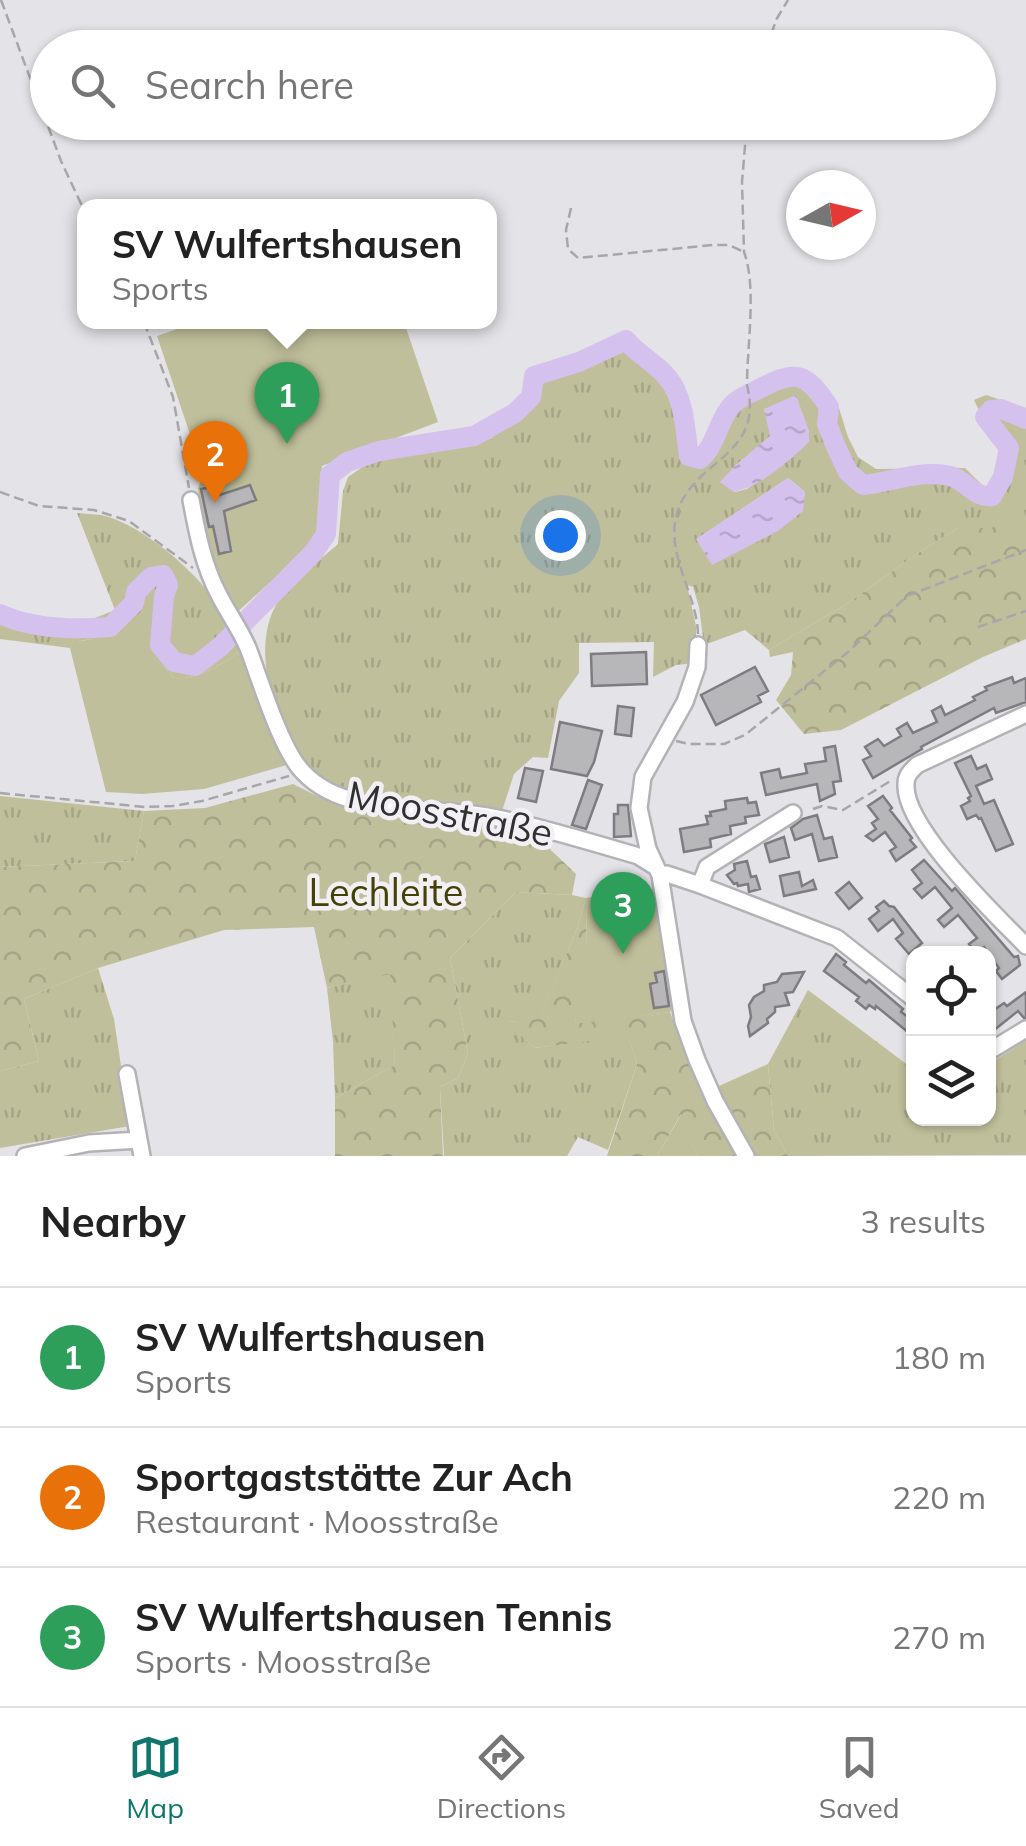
<!DOCTYPE html>
<meta charset="utf-8">
<style>
:root{--surface:#fff;--page:#f6f6f6;--text:#222;--muted:#767676;--line:#e0e0e0;--accent:#0f766e}
body{margin:0;font-family:Mulish,sans-serif;background:var(--page);color:var(--text)}
.controls{position:absolute;right:30px;bottom:30px;display:grid;overflow:hidden;border-radius:20px;box-shadow:0 2px 8px #0004}
.controls button{width:90px;height:90px;display:grid;place-items:center;padding:0;border:0;border-bottom:2px solid var(--line);background:var(--surface);color:var(--text);font:50px sans-serif}
.compass{position:absolute;left:786px;top:170px;width:90px;height:90px;border-radius:50%;background:var(--surface);box-shadow:0 2px 8px #0004;rotate:82deg}
.you{position:absolute;left:560px;top:535px;width:35px;height:35px;margin:-25px;border:8px solid #fff;border-radius:50%;background:#1a73e8;box-shadow:0 0 0 15px #1a73e833}
.badge{display:grid;place-items:center;width:65px;height:65px;border-radius:50%;background:var(--accent);color:#fff;font-size:32px;font-weight:700}
.pin{position:absolute;translate:-50% -82px;filter:drop-shadow(0 2px 5px #0008)}
.pin::after{content:'';position:absolute;top:52px;width:35px;height:30px;background:inherit;clip-path:polygon(0 0,100% 0,50% 100%)}
.popup{position:absolute;left:77px;top:199px;width:420px;height:130px;box-sizing:border-box;display:grid;place-content:center;border-radius:20px;background:var(--surface);filter:drop-shadow(0 2px 8px #0005);font-size:32px;white-space:nowrap;color:var(--muted)}
.popup b{font-size:38px;color:var(--text)}
.popup::after{content:'';position:absolute;left:50%;top:100%;margin-left:-20px;border:20px solid transparent;border-top-color:var(--surface)}
.list{margin:0;padding:0;list-style:none}
h2{display:flex;justify-content:space-between;align-items:center;height:130px;margin:0;padding:0 40px;font-size:42px}
h2 small{font-size:32px;font-weight:400;color:var(--muted)}
.list li{display:grid;grid-template-columns:65px 1fr auto;gap:30px;align-items:center;box-sizing:border-box;height:140px;padding:0 40px;border-top:2px solid var(--line)}
.list b{display:block;font-size:38px;white-space:nowrap}
.list p{margin:0;font-size:32px;white-space:nowrap;color:var(--muted)}
.list em{font-size:32px;font-style:normal;color:var(--muted)}
.icon{flex:none;width:55px;height:55px;fill:none;stroke:currentColor;stroke-width:2;stroke-linecap:round;stroke-linejoin:round}
.map{position:relative;flex:none;width:1026px;height:1156px;overflow:hidden}
.search{position:absolute;background:var(--surface);box-shadow:0 2px 8px #0004;left:30px;right:30px;top:30px;height:110px;display:flex;align-items:center;gap:25px;box-sizing:border-box;padding:0 35px;border-radius:55px;color:var(--muted);font-size:38px}
.sheet{height:550px;background:var(--surface)}
nav{display:flex;justify-content:space-around;align-items:center;box-sizing:border-box;height:140px;border-top:2px solid var(--line);background:var(--surface);font-size:28px;color:var(--muted)}
nav a{display:grid;justify-items:center;gap:5px}
nav .on{color:var(--accent)}
.map>svg:first-child{display:block}
.grass{fill:url(#grass-tufts);fill-rule:evenodd}
.forest{fill:url(#forest-crowns)}
.green{fill:#c0bf9b}
.water{fill:url(#water-ripples)}
.lines{fill:none;stroke-linecap:round;stroke-linejoin:round}
.river{stroke:#d5c1ed;stroke-width:20}
.building{fill:#b7b6b9;stroke:#7e7c80;stroke-width:2.5}
.minor-casing{stroke:#b4b2b6;stroke-width:20}
.path{stroke:#a7a6a9;stroke-width:2.5;stroke-dasharray:10 5;stroke-linecap:butt}
.minor{stroke:#fff;stroke-width:15}
.labels{text-anchor:middle;stroke-width:9;stroke-linejoin:round;paint-order:stroke}
.street-label{font-size:38px;fill:#303031;stroke:#f2f0f4}
.park-label{font-size:38px;fill:#444104;stroke:#f2f0f4}
</style>
<div class="map">
<svg width="1026" height="1156" viewBox="0 0 1026 1156">
<defs>
<pattern id="grass-tufts" width="24" height="20" patternUnits="userSpaceOnUse" patternTransform="scale(2.5)"><rect width="24" height="20" fill="#c0bf9b"/><path d="M3 7l-1-3M5 7V3M7 7l1-3M15 17l-1-3M17 17v-4M19 17l1-3" fill="none" stroke="#a5a486"/></pattern>
<pattern id="forest-crowns" width="20" height="18" patternUnits="userSpaceOnUse" patternTransform="scale(2.5)"><rect width="20" height="18" fill="#c0bf9b"/><path d="M2 6a3 3 0 1 1 6 0M12 15a3 3 0 1 1 6 0" fill="none" stroke="#a5a486"/></pattern>
<pattern id="water-ripples" width="26" height="14" patternUnits="userSpaceOnUse" patternTransform="scale(2.5)"><rect width="26" height="14" fill="#d5c1ed"/><path d="M2 4q2-2 4 0t4 0M15 11q2-2 4 0t4 0" fill="none" stroke="#b7a6cc"/></pattern>
</defs>
<rect width="100%" height="100%" fill="#e4e3e7"/>
<!-- grass -->
<path class="grass" d="M622,347C636,352 643,363 652,374C683,411 677,421 683,465L692,453L703,452L734,391L761,384L790,371L806,375L826,391L838,405L848,437L858,457L876,469L965,468L986,489C1002,478 1005,467 1007,448L982,416L974,400L986,395L1026,408V524L992,528H958L924,549L848,603L769,650L745,630L704,645L699,607L693,587L687,585L696,626V663L676,665L653,677L654,642L579,643V673L559,701L548,758L533,757L514,774L502,811C487,809 472,806 456,804C424,801 388,805 357,794C335,787 313,774 300,756C272,716 251,647 277,603C287,587 323,557 338,544L343,491L348,477L367,464L389,457L490,439L533,407L542,381ZM764,409L794,456L747,489L735,492L721,482L736,465L771,436ZM788,478L805,492L803,503L712,564L697,539Z
M77,513C85,514 94,514 101,515C137,522 188,565 210,594C223,611 233,631 244,649C223,663 200,680 174,678C154,655 155,646 158,617L97,638L80,641L76,635L70,648L0,639V618L40,630L76,634L85,622L115,610Z
M0,796L144,811L135,861L0,867Z
M516,892L572,895L586,898L575,934L539,1020L508,1022L534,1048L628,1035L637,1064L608,1150L578,1137L567,1156H444L440,1087L458,1078L468,1053L450,958Z
M98,968L114,1019L130,1126L0,1148V1071L39,1061L24,999Z
M391,973L395,1065L335,1098L333,1042L327,988Z
M808,990L913,1069L914,1118H988L989,1064L1026,1040V1155L788,1156L774,1130L768,1064Z
M682,1113L697,1156H657Z"/>
<!-- forest -->
<path class="forest" d="M1015,512L1021,524H1026V639L983,657L841,730L804,734L776,700L791,675L793,652L770,657L769,650L848,603L924,549L958,528H992Z
M293,784L319,797L385,815L462,818L532,832L576,874L572,895L516,892L450,958L468,1053L458,1078L440,1087L443,1156H335V1098L395,1065L390,974L327,988L314,927L224,930L98,968L24,999L39,1061L0,1071V867L135,861L144,811L205,808Z
M586,898L587,950L575,1023L670,1012L701,1094L768,1064L774,1130L788,1156H697L681,1114L657,1156H607L637,1064L628,1036L534,1048L507,1022L539,1019L575,934Z"/>
<!-- green -->
<path class="green" d="M197,322H404L438,422L322,466L318,539L234,615L214,572L198,489L203,473L157,336Z
M145,608L158,617C155,646 154,655 174,678C200,680 223,663 244,649L290,764L204,789L142,794L106,792L70,648L76,634L80,641C108,637 125,626 145,608Z
M653,889L672,1009L670,1012L575,1024L579,959L587,950L586,898Z"/>
<!-- water -->
<path class="water" d="M796,395L809,431V442C789,461 762,486 734,492L720,482L736,465L770,436L764,409Z
M788,478L805,492L803,511L778,531L712,565L696,539Z"/>
<g class="lines">
<!-- river -->
<path class="river" d="M0,614C33,629 74,630 110,627L134,603L136,592L151,577L163,575L168,585L164,596L160,645L174,662L195,666L220,647L314,552L326,534L330,475L347,462L379,451L474,436L515,413L531,397L534,376L579,362L626,340C638,355 656,363 668,378C685,399 685,431 689,456L700,459C716,446 718,420 732,405C738,398 750,393 759,389C796,369 806,372 829,407L827,424L837,449L848,472L863,485C891,482 922,469 950,476C967,480 973,498 992,496L1003,477L1009,448L985,417L991,410L1001,409L1026,419"/>
</g>
<!-- building -->
<path class="building" d="M250,485L256,500L224,511L231,551L219,554L213,526L209,527L201,489L218,486L220,495Z
M646,652L647,684L592,686L591,654Z
M755,667L768,691L758,696L761,702L716,725L701,695Z
M1012,677L1014,683L1026,678V702L996,713L994,708L921,747L922,749L873,778L863,760L871,756L865,747L878,739L884,746L901,736L897,729L907,723L913,733L937,722L932,711L941,706L945,715L975,700L973,697L987,690L985,687Z
M618,706L634,708L631,736L615,734Z
M560,722L602,731L594,762L587,776L551,769Z
M835,746L841,781L833,782L835,794L820,801L817,784L766,795L761,773L779,769L781,778L807,773L805,764L826,761L824,748Z
M971,756L977,769L986,765L992,779L976,786L984,804L994,800L1013,844L996,851L981,818L979,819L976,815L967,819L961,806L970,801L968,798L971,796L955,763Z
M525,768L543,771L536,802L518,798Z
M588,780L602,785L586,829L572,825Z
M883,796L892,808L890,810L912,838L910,840L916,847L896,861L890,851L896,847L885,832L873,841L866,836L876,829L872,823L878,819L868,806Z
M747,798L748,803L756,802L759,815L745,817L746,823L730,826L731,834L710,839L711,847L684,852L680,829L708,824L706,816H711L710,812L726,809L725,801Z
M618,805H628L631,836L614,837V814H618Z
M817,815L824,839L832,837L837,857L819,861L812,834L795,840L791,828L803,819Z
M784,837L789,857L770,862L765,844Z
M924,860L952,891L955,888L1014,957L1018,956L1020,965L1002,979L996,971L999,968L984,947L976,954L969,944L977,938L958,915L944,927L938,920L952,908L935,887L922,898L914,889L922,883L912,870Z
M747,861L751,877L756,876L760,889L749,892L748,884L738,886L737,883L734,884L727,875L735,870L734,864Z
M799,872L802,886L813,880L816,889L784,896L780,876Z
M849,882L862,898L849,909L836,893Z
M884,901L889,906L894,907L922,943L909,954L896,939L903,933L893,919L878,931L869,919L879,911L876,907Z
M836,954L846,962L844,965L866,983L869,980L903,1009L901,1012L914,1021V1037L876,1006L875,1009L869,1005L866,1009L856,1001L859,997L824,971Z
M664,971L669,1006L654,1008L650,984L657,982L655,973Z
M804,972L793,992L785,993L789,1005L775,1007V1012L767,1019L768,1023L750,1036L748,1026L751,1017L749,1005L754,997L764,991V985L777,982L782,974Z
M1026,992V1018H1024L1018,1011L988,1035V1014L1004,1003L1007,1006Z"/>
<g class="lines">
<defs>
<path id="minor" d="M191,500C197,532 203,565 219,595C228,613 240,629 248,648C260,679 281,750 303,772C347,820 439,804 498,818C545,828 591,842 638,856L654,866
M698,645L697,667L685,702L643,777L639,808L648,849L660,875L683,1021L697,1060L715,1101L746,1156
M1026,714L917,765C911,771 906,775 906,784C903,827 996,915 1026,946
M660,875L667,874L700,885L837,938L914,999
M700,885L707,867L793,813
M988,1052L1026,1029
M127,1074L142,1156
M25,1156L89,1143L139,1140"/>
</defs>
<!-- minor casing -->
<use href="#minor" class="minor-casing"/>
<!-- path -->
<path class="path" d="M1,0L61,161L84,210
M767,48L776,20L788,0
M571,208L566,230L568,249L578,258L713,245H729L744,252
M144,322L173,397L189,488
M0,492L39,506L94,510L129,521L193,568
M978,627L1026,611
M698,634C697,594 665,554 677,513C693,459 765,457 747,385C747,346 757,287 744,252L742,182L747,122
M676,741L689,744H724L745,735L848,652L907,596L1026,550
M0,793L145,807L173,806L202,801L289,776
M813,809L822,806L843,810L892,780"/>
<!-- minor -->
<use href="#minor" class="minor"/>
</g>
<g class="labels">
<!-- street labels -->
<g class="street-label">
<text transform="translate(450 814) rotate(11)" y="13">Moosstraße</text>
</g>
<!-- park labels -->
<g class="park-label">
<text x="386" y="906">Lechleite</text>
</g>
</g>
</svg>
<div class="controls">
<button><svg class="icon" aria-label="locate" viewBox="0 0 24 24"><circle cx="12" cy="12" r="6"/><path d="M12 2v4M12 18v4M2 12h4M18 12h4"/></svg></button>
<button><svg class="icon" aria-label="layers" viewBox="0 0 24 24"><path d="M12 4l9 5-9 5-9-5zM3 14l9 5 9-5"/></svg></button>
</div>
<svg class="compass" viewBox="-18 -18 36 36"><path d="M0-13l5 13h-10z" fill="#e53935"/><path d="M0 13l5-13h-10z" fill="#767676"/></svg>
<div class="you"></div>
<div class="pin badge" style="left:287px;top:444px;background:#2e9e5b">1</div>
<div class="popup"><b>SV Wulfertshausen</b>Sports</div>
<div class="pin badge" style="left:215px;top:503px;background:#e8710a">2</div>
<div class="pin badge" style="left:623px;top:954px;background:#2e9e5b">3</div>
<div class="search"><svg class="icon" aria-label="search" viewBox="0 0 24 24"><circle cx="10" cy="10" r="6"/><path d="M15 15l6 6"/></svg>Search here</div>
</div>
<section class="sheet">
<h2>Nearby<small>3 results</small></h2>
<ul class="list">
<li><span class="badge" style="background:#2e9e5b">1</span><div><b>SV Wulfertshausen</b><p>Sports</p></div><em>180 m</em></li>
<li><span class="badge" style="background:#e8710a">2</span><div><b>Sportgaststätte Zur Ach</b><p>Restaurant · Moosstraße</p></div><em>220 m</em></li>
<li><span class="badge" style="background:#2e9e5b">3</span><div><b>SV Wulfertshausen Tennis</b><p>Sports · Moosstraße</p></div><em>270 m</em></li>
</ul>
</section>
<nav>
<a class="on"><svg class="icon" aria-label="map" viewBox="0 0 24 24"><path d="M3 6l6-2 6 2 6-2v14l-6 2-6-2-6 2zM9 4v14M15 6v14"/></svg>Map</a>
<a><svg class="icon" aria-label="directions" viewBox="0 0 24 24"><path d="M12 3l9 9-9 9-9-9zM9 14v-3h6M13 9l2 2-2 2"/></svg>Directions</a>
<a><svg class="icon" aria-label="saved" viewBox="0 0 24 24"><path d="M7 4h10v16l-5-4-5 4z"/></svg>Saved</a>
</nav>
